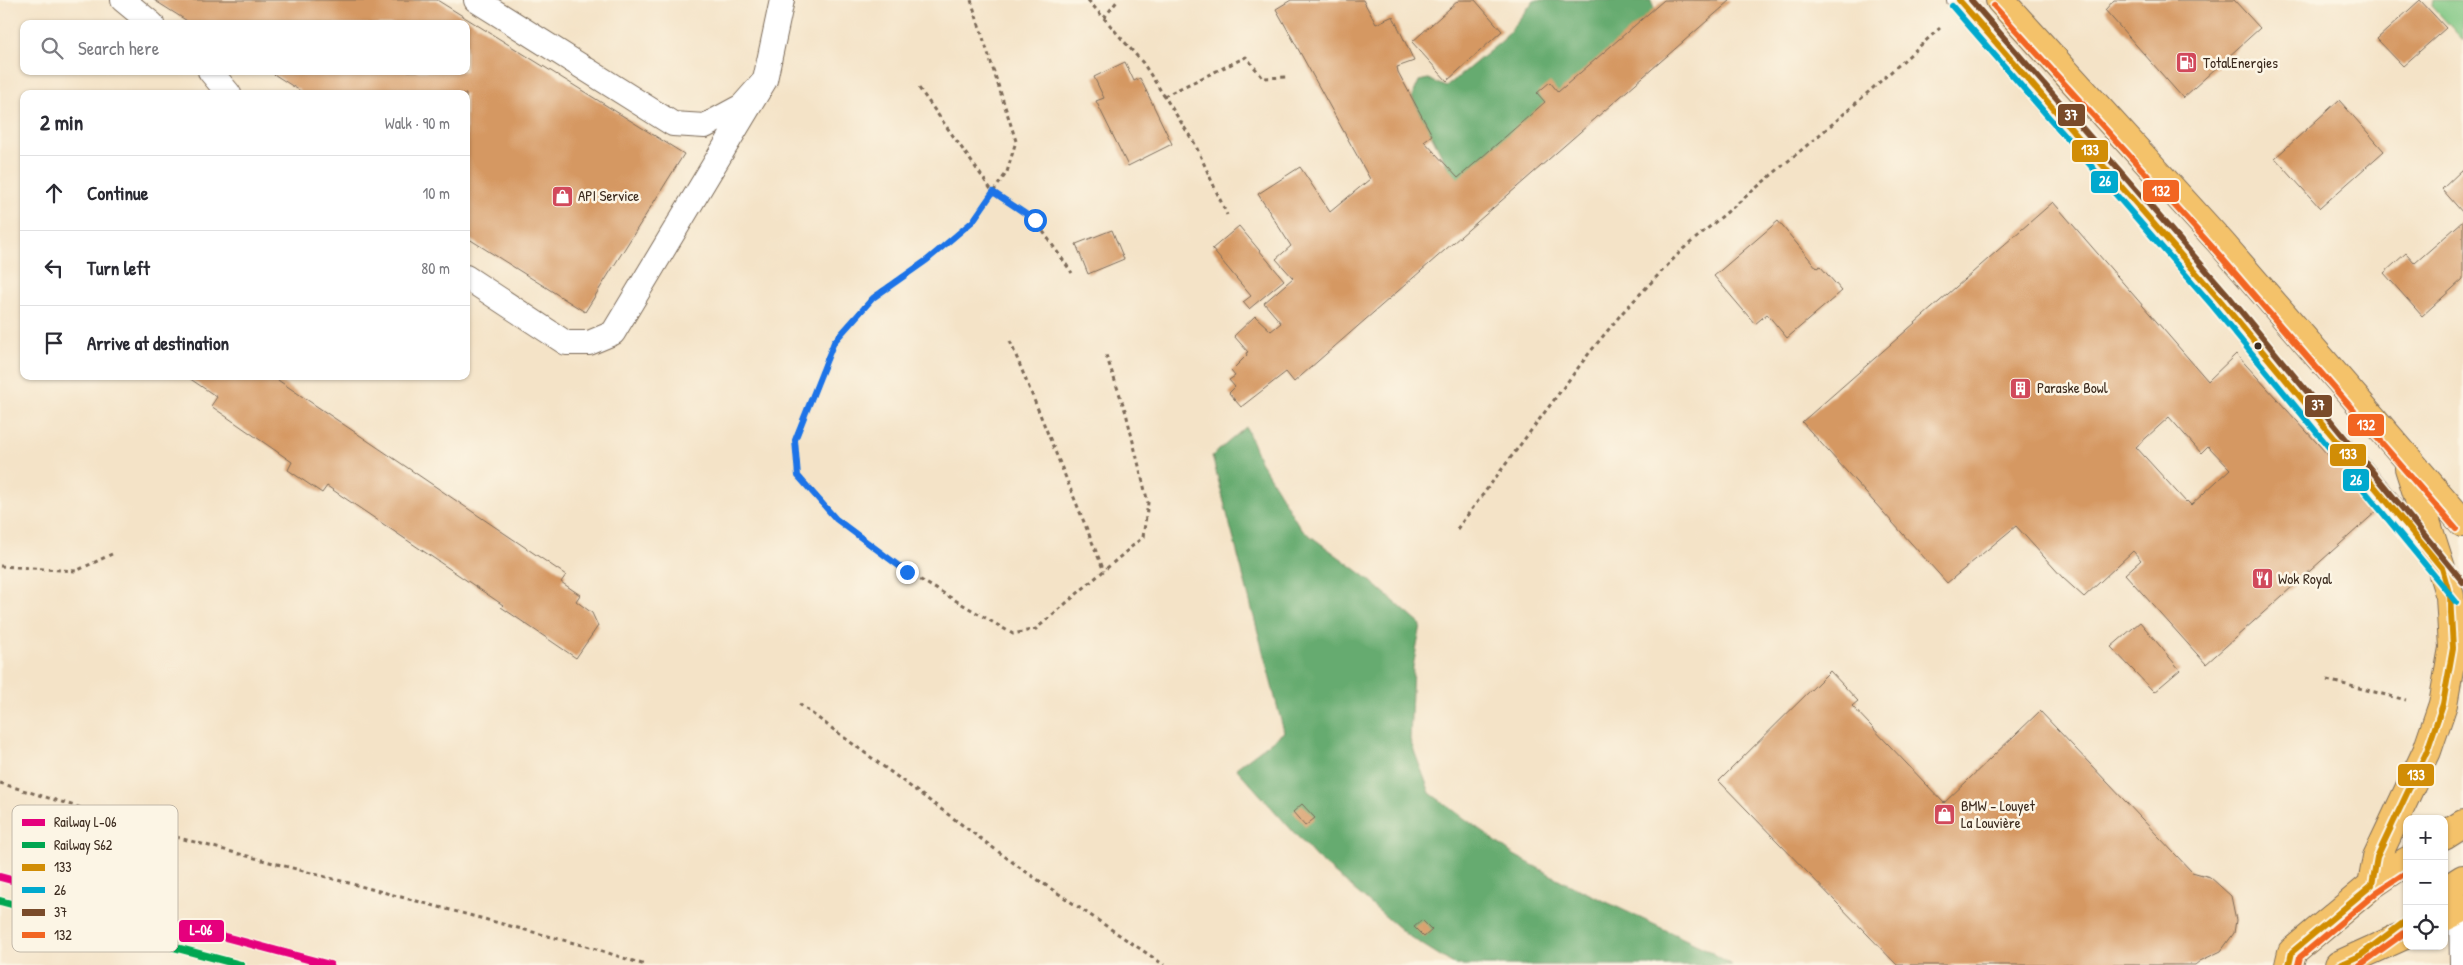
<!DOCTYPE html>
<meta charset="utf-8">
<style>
:root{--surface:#fff;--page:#f7f7f7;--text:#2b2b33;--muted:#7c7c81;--line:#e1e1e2}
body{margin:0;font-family:"Patrick Hand",sans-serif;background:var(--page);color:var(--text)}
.controls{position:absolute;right:15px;bottom:15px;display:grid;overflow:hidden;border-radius:10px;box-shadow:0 1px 4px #0004}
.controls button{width:45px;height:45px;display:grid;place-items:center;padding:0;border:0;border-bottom:1px solid var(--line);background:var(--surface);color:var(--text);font:25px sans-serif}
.stop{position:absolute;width:15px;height:15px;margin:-11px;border:4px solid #1a73e8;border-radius:50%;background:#fff}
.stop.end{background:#1a73e8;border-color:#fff;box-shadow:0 1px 5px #0008}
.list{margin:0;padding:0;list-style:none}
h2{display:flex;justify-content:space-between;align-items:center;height:65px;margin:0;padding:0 20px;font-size:21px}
h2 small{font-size:16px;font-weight:400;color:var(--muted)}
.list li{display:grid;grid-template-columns:32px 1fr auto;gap:15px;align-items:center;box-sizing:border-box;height:75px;padding:0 20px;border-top:1px solid var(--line)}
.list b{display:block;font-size:19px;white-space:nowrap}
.list em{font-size:16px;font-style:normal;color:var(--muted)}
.icon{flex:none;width:28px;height:28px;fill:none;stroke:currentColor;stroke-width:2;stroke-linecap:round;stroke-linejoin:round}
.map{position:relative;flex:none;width:2463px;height:965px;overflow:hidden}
.search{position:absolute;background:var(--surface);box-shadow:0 1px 4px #0004;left:20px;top:20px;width:450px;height:55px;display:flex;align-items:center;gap:12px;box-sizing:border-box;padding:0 18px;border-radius:10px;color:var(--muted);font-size:19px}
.panel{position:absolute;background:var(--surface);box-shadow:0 1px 4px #0004;left:20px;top:90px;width:450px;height:290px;border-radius:10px}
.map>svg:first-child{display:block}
.green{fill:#7ec682;stroke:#5c7850}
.forest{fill:#66ab70;stroke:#506a47}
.building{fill:#d59862;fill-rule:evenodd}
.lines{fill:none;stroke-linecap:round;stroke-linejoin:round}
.lane-casing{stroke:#7c6b59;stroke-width:26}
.primary-casing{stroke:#7c6b59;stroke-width:30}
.path{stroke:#7c6b59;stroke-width:3;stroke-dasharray:4 4;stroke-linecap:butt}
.lane{stroke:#fff;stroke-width:24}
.primary{stroke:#f4c26a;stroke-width:28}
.bus-1-casing{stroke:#fcf5e5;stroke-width:10}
.bus-2-casing{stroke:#fcf5e5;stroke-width:10}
.bus-3-casing{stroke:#fcf5e5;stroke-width:10}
.bus-4-casing{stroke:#fcf5e5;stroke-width:10}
.bus-1{stroke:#d18d06;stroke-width:6}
.bus-2{stroke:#00a9ce;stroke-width:6}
.bus-3{stroke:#7a4b2a;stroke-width:6}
.bus-4{stroke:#f26522;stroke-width:6}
.rail-1-casing{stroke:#fcf5e5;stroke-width:11}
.rail-2-casing{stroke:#fcf5e5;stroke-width:11}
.rail-1{stroke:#e5007d;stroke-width:8}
.rail-2{stroke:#00a651;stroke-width:8}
.route{stroke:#1a73e8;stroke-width:6}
.bus-dot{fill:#3b2a1e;stroke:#fcf5e5;stroke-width:2}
.labels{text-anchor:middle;stroke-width:5;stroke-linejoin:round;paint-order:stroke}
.poi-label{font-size:15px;fill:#3b2a1e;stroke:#fcf5e5;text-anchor:start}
.key{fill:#fcf5e5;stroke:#c2b8a9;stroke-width:1}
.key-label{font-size:14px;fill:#3b2a1e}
.line-badge{stroke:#fcf5e5;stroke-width:2}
.badge-label{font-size:14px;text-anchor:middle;font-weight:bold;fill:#fff}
</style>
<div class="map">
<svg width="2463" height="965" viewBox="0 0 2463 965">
<rect width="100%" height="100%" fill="#fcf5e5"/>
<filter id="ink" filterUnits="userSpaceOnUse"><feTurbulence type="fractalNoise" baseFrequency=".02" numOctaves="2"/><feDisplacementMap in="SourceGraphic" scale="10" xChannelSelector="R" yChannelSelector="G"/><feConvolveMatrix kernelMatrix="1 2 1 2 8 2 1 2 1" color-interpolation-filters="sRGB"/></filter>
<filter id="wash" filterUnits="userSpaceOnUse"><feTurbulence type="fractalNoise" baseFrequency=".0096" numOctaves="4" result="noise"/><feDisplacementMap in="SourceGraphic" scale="20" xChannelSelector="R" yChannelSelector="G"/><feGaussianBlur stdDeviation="1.12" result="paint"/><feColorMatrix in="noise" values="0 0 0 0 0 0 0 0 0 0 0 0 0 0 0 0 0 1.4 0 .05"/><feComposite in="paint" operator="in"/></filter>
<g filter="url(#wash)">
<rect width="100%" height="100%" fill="#f4e3c7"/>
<!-- green -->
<path class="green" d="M2433,0H2463V40L2432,6Z"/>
<!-- forest -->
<path class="forest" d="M1534,0H1651L1657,19L1460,191L1412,97L1419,81L1428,79L1446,87L1503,40Z
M1246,427L1259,459L1301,529L1366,577L1421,625L1413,667L1410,740L1430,793L1514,855L1564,882L1706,949L1732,965H1455L1407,935L1316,857L1236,768L1284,732L1212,456Z"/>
<g id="blocks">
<!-- building -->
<path class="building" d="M154,0H437L684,154L585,312L466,237V94H305L269,71H466V24H192Z
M1291,0H1363L1376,24L1393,16L1414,61L1397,67L1398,72L1432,135L1424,141L1458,178L1545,102L1537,93L1550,82L1558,92L1664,0H1731L1294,382L1286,372L1241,407L1229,393L1235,387L1229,380L1235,376L1231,371L1247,355L1246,353L1248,352L1234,336L1255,316L1271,331L1281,323L1264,303L1293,278L1276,259L1291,246L1258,194L1300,167L1330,212L1370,179L1276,9Z
M1459,0H1475L1502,31L1447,81L1412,42Z
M2114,0H2234L2260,28L2183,98L2105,10Z
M2420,0L2446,28L2403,66L2377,39Z
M1125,62L1134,81L1140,78L1172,144L1128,166L1096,101L1104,98L1094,77Z
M2339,100L2384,151L2320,208L2275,158Z
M2463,169V213L2442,189Z
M2053,202L2208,381L2236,354L2378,510L2206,664L2125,574L2141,560L2133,551L2084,597L2063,578L2016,526L1947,583L1802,422ZM2169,417L2201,453L2208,446L2230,469L2191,505L2187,501L2186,502L2136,447Z
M1778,221L1817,268L1820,266L1842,291L1787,338L1767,314L1755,324L1714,276Z
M2463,221V279L2422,316L2384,273L2406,253L2415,263Z
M1239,226L1284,280L1249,309L1243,302L1251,296L1212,249Z
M1112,230L1124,259L1088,274L1076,244Z
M186,376H272L566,575L561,582L580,595L576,601L592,613L598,626L576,658L501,607L503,605L327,486L322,493L288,470L292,462L211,406L217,397Z
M2140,622L2180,670L2154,692L2111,647Z
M1830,671L1858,701L1852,706L1944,803L2040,711L2192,872L2210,877L2231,896L2236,920L2234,933L2221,951L2200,961L2195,965H1897L1719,781Z
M1302,804L1315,818L1305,826L1293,812Z
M1422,920L1432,930L1424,937L1414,927Z"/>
</g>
</g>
<g filter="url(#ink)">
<use href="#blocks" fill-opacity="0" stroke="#7c6b59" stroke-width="1"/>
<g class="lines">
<defs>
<path id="lane" d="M123,0L152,24
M476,0L673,124L705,126L742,106L765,80L782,0
M1959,0L2219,299L2438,563
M210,71L229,94
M466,277L566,343H589L613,333L765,80
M2461,909L2462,965"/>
<path id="primary" d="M2000,0L2221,243L2463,523
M2444,836L2463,824
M2372,885L2377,857L2427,751L2443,704L2453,648L2450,596L2409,468
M2444,891L2463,879
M2444,917L2463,908
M2289,965L2292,952L2372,885L2407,861
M2339,965L2407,934"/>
</defs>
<!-- lane casing -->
<use href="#lane" class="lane-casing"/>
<!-- primary casing -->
<use href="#primary" class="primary-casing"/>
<!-- path -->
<path class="path" d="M971,0L1016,141L1007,172L973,221L927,260L873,297L834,342L795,440L798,475L836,519L907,572L1013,634L1036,629L1143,537L1148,503L1126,413L1106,355
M1088,0L1143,63L1195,144L1227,215
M1104,18L1118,0
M919,88L993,192L1035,220L1072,273
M1164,96L1246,57L1263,78L1288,77
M1010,341L1104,571
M1457,529L1590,352L1623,312L1683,249L1836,121L1940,28
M0,566L76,571L112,554
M2327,680L2406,700
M799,704L1019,867L1164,965
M0,783L172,836L593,948L645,965"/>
<!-- lane -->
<use href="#lane" class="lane"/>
<!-- primary -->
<use href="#primary" class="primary"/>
<defs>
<path id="bus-1" d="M1959,0L2219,299L2442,568L2450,596L2453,648L2443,704L2427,751L2377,857L2372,885L2292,952L2289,965
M2339,965L2361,955L2407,920"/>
<path id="bus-2" d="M1952,6L2212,305L2456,602"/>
<path id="bus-3" d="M1971,0L2226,293L2463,582"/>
<path id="bus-4" d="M1994,6L2214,249L2456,529
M2298,965L2300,957L2377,892L2407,872
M2360,965L2407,931"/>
</defs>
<!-- bus-1 casing -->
<use href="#bus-1" class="bus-1-casing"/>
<!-- bus-2 casing -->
<use href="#bus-2" class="bus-2-casing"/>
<!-- bus-3 casing -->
<use href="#bus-3" class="bus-3-casing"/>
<!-- bus-4 casing -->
<use href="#bus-4" class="bus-4-casing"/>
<!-- bus-1 -->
<use href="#bus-1" class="bus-1"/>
<!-- bus-2 -->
<use href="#bus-2" class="bus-2"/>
<!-- bus-3 -->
<use href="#bus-3" class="bus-3"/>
<!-- bus-4 -->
<use href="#bus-4" class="bus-4"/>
<defs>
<path id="rail-1" d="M0,877L330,965"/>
<path id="rail-2" d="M0,901L241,965"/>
</defs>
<!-- rail-1 casing -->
<use href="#rail-1" class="rail-1-casing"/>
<!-- rail-2 casing -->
<use href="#rail-2" class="rail-2-casing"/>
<!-- rail-1 -->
<use href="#rail-1" class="rail-1"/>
<!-- rail-2 -->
<use href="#rail-2" class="rail-2"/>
</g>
</g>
<g class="lines" filter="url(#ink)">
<!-- route -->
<path class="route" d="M907,572L836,519L798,476L795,440L834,342L873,298L927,260L973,221L993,192L1035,220"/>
</g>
<!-- icons -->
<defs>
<symbol id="fuel-square" viewBox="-11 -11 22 22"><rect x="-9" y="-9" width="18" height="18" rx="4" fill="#d1495b" stroke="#fcf5e5"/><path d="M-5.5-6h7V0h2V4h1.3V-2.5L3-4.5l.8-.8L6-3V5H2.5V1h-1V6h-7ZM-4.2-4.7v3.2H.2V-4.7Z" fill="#fff"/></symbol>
<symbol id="shop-square" viewBox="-11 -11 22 22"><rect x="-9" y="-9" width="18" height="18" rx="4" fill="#d1495b" stroke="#fcf5e5"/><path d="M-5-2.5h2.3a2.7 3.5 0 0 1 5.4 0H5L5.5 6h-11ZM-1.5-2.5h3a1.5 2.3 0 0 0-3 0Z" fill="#fff"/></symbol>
<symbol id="building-square" viewBox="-11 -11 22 22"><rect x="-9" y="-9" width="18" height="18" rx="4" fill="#d1495b" stroke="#fcf5e5"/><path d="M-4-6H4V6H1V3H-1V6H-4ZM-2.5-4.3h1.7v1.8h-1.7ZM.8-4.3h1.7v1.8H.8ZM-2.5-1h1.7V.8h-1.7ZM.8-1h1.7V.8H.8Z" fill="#fff"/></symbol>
<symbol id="restaurant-square" viewBox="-11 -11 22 22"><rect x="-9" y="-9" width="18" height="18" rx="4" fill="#d1495b" stroke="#fcf5e5"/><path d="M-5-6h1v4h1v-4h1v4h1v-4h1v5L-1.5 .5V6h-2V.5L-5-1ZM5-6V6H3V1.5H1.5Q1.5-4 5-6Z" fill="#fff"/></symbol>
</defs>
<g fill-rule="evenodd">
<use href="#fuel-square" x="2174" y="50" width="25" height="25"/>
<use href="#shop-square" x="550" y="184" width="25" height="25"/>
<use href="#building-square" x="2008" y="376" width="25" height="25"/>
<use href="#restaurant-square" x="2250" y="566" width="25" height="25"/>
<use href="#shop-square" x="1932" y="802" width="25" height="25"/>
</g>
<!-- markers -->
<circle class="bus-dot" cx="2258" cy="346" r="4.5"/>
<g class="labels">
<!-- poi labels -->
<g class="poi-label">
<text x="2203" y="68">TotalEnergies</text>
<text x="578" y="201">API Service</text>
<text x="2037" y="393">Paraske Bowl</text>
<text x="2278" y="584">Wok Royal</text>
<text x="1961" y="811">BMW - Louyet<tspan x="1961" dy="17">La Louvière</tspan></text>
</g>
</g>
<!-- legend -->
<rect x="12" y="805" width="166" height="147" rx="8" class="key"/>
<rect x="22" y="819" width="23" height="7" fill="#e5007d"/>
<rect x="22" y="842" width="23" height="6" fill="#00a651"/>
<rect x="22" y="864" width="23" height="7" fill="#d18d06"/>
<rect x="22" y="887" width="23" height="6" fill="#00a9ce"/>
<rect x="22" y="909" width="23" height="7" fill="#7a4b2a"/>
<rect x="22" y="932" width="23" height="6" fill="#f26522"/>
<g class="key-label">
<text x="54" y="827">Railway L-06</text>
<text x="54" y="850">Railway S62</text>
<text x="54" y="872">133</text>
<text x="54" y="895">26</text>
<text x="54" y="917">37</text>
<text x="54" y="940">132</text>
</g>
<g class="line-badge">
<rect x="2057" y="103" width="29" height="24" rx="5" fill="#7a4b2a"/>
<rect x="2071" y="139" width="38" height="24" rx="5" fill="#d18d06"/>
<rect x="2090" y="170" width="29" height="24" rx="5" fill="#00a9ce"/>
<rect x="2142" y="179" width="38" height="24" rx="5" fill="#f26522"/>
<rect x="2304" y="394" width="29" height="24" rx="5" fill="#7a4b2a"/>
<rect x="2347" y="413" width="38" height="24" rx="5" fill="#f26522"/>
<rect x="2329" y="443" width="38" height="24" rx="5" fill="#d18d06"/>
<rect x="2342" y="468" width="28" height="24" rx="5" fill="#00a9ce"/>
<rect x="2397" y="763" width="38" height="24" rx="5" fill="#d18d06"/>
<rect x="178" y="919" width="47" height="24" rx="5" fill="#e5007d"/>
</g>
<g class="badge-label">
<text x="2071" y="120">37</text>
<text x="2090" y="155">133</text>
<text x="2105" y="186">26</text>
<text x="2161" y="196">132</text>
<text x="2318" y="410">37</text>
<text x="2366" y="430">132</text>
<text x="2348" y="459">133</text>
<text x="2356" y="485">26</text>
<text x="2416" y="780">133</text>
<text x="201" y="935">L-06</text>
</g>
</svg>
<div class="controls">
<button>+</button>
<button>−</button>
<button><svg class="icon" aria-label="locate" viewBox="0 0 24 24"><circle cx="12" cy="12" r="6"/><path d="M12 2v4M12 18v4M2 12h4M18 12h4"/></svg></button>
</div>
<div class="stop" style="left:1035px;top:220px"></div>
<div class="stop end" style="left:907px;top:572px"></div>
<div class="search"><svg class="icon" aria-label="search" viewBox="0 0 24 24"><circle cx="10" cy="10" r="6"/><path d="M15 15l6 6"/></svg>Search here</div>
<section class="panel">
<h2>2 min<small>Walk · 90 m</small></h2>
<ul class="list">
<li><svg class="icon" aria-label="ahead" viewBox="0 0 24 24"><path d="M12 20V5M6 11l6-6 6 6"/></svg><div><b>Continue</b></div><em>10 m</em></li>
<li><svg class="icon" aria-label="left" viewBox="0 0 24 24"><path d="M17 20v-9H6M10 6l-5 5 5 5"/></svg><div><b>Turn left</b></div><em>80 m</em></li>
<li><svg class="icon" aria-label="arrive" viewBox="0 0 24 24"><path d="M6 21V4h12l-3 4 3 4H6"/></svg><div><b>Arrive at destination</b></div></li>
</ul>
</section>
</div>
